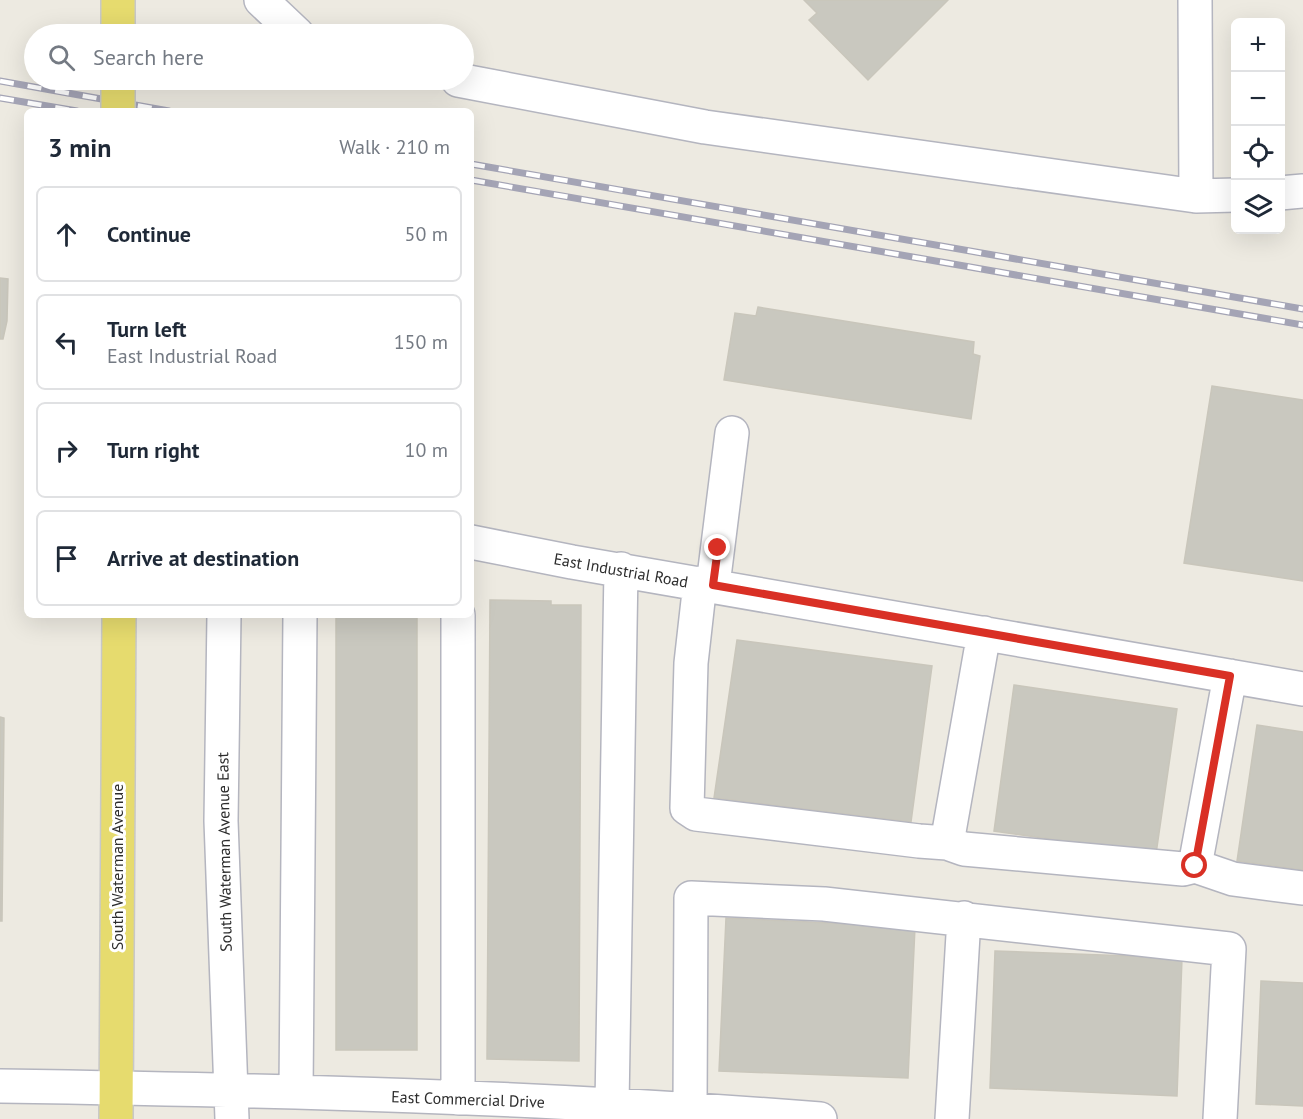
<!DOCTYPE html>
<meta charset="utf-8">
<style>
:root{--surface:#fff;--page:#f6f6f7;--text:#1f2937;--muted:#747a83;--line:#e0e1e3}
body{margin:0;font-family:"PT Sans",sans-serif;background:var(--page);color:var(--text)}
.controls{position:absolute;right:18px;top:18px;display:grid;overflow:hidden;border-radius:9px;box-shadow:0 6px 24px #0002}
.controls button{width:54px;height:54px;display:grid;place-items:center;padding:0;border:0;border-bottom:2px solid var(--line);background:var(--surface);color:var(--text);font:30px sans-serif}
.stop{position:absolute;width:18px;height:18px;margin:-14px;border:4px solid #d93025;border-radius:50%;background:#fff}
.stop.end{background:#d93025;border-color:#fff;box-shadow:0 2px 6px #0008}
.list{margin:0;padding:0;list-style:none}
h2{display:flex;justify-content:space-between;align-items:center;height:78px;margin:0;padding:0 24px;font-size:26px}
h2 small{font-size:20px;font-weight:400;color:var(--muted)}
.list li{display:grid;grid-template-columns:39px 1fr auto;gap:18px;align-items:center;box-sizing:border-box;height:96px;margin:0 12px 12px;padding:0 12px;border:2px solid var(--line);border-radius:9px}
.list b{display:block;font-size:22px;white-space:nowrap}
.list p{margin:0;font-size:20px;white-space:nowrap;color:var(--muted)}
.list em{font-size:20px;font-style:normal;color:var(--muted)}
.icon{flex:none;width:33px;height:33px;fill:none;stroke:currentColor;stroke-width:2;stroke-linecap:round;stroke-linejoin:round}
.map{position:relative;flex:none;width:1303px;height:1119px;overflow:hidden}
.search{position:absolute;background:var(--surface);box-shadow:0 6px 24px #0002;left:24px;top:24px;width:450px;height:66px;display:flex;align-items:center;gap:15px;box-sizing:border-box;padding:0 21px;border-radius:33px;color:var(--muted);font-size:22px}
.panel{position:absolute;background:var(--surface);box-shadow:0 6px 24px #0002;left:24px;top:108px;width:450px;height:510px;border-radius:9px}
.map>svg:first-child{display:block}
.building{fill:#c9c8bf;stroke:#c9c6bb;stroke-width:1.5}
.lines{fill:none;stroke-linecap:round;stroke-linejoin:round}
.minor-casing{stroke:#b4b5bf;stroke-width:36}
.major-casing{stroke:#c8c8c8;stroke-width:36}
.minor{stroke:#fff;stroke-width:33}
.major{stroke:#e6db6e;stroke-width:33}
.rail-casing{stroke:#a4a4b5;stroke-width:7}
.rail{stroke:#fff;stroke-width:4.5;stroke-dasharray:14;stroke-linecap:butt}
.major-bridge-casing{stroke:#c8c8c8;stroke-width:36;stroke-linecap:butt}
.major-bridge{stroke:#e6db6e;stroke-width:33}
.route{stroke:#d93025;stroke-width:8}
.labels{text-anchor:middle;stroke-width:6;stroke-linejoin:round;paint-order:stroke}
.street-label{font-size:16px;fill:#2d2d2d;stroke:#fff}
</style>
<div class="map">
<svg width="1303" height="1119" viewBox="0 0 1303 1119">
<rect width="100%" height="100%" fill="#edeae1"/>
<!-- building -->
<path class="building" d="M804,0H948L868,80L809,20L817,13Z
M0,278L8,279L7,321L3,339H0Z
M758,307L974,342L973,354L980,356L971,419L724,380L735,313L756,316Z
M1212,386L1303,400V581L1184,563Z
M490,600L551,601V605H581L579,1061L487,1059Z
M336,615H417V1050H336Z
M737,640L932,666L911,822L714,798Z
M1014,685L1177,709L1156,854L994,831Z
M0,717L4,718L2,921H0Z
M1257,725L1303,732V870L1237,861Z
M726,918L915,927L908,1078L719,1071Z
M995,951L1182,958L1177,1096L990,1088Z
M1261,981L1303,983V1106L1256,1104Z"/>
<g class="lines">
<defs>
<path id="minor" d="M261,0L297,34
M1195,0L1196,196
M458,80L705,127L1196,196L1236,195
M1280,193L1303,191
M471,542L572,562L1303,689
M700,583L691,663L687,808L696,814L919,841L947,843L964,849L1183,869L1195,866L1230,676
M713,585L732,433
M224,615L221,821L232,1119
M947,843L984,633
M1195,866L1233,879L1302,888
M0,1086C274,1090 547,1097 820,1119
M296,1092L300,615
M458,1098V615
M612,1105L621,569
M690,1108L691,898L824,904L1229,949L1220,1119
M952,1119L964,918"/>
<path id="major" d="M118,0V34
M116,1119L119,615"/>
</defs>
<!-- minor casing -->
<use href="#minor" class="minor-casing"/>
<!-- major casing -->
<use href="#major" class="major-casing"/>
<!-- minor -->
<use href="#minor" class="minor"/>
<!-- major -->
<use href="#major" class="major"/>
<defs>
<path id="rail" d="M0,81L169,111
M0,98L77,111
M471,164L1303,309
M471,180L1303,325"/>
</defs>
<!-- rail casing -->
<use href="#rail" class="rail-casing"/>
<!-- rail -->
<use href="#rail" class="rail"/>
<defs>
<path id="major-bridge" d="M118,80V111"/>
</defs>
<!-- major-bridge casing -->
<use href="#major-bridge" class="major-bridge-casing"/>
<!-- major-bridge -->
<use href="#major-bridge" class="major-bridge"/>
</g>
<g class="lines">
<!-- route -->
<path class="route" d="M718,548L713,585L1230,676L1195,866"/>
</g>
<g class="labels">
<!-- street labels -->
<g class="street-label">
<text transform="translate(621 570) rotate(10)" y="6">East Industrial Road</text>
<text transform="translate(224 852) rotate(-91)" y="6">South Waterman Avenue East</text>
<text transform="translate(117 867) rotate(-90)" y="6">South Waterman Avenue</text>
<text transform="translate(468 1099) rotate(2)" y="6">East Commercial Drive</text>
</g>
</g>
</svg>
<div class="controls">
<button>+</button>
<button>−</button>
<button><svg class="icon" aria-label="locate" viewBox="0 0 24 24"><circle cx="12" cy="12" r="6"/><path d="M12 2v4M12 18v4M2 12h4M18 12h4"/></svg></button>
<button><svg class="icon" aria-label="layers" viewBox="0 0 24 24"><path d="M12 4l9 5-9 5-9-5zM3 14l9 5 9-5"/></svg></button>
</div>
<div class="stop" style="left:1195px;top:866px"></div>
<div class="stop end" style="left:718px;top:548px"></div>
<div class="search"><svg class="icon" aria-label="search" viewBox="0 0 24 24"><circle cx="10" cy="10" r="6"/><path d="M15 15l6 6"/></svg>Search here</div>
<section class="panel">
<h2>3 min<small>Walk · 210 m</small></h2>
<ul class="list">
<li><svg class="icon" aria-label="ahead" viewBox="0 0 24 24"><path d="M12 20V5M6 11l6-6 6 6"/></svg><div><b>Continue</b></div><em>50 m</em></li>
<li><svg class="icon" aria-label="left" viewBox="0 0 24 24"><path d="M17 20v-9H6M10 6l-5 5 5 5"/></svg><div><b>Turn left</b><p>East Industrial Road</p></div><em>150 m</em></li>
<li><svg class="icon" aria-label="right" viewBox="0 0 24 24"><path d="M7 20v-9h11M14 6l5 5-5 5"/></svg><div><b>Turn right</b></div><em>10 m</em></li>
<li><svg class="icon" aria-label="arrive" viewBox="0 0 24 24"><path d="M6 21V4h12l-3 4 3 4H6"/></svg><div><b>Arrive at destination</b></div></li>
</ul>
</section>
</div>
